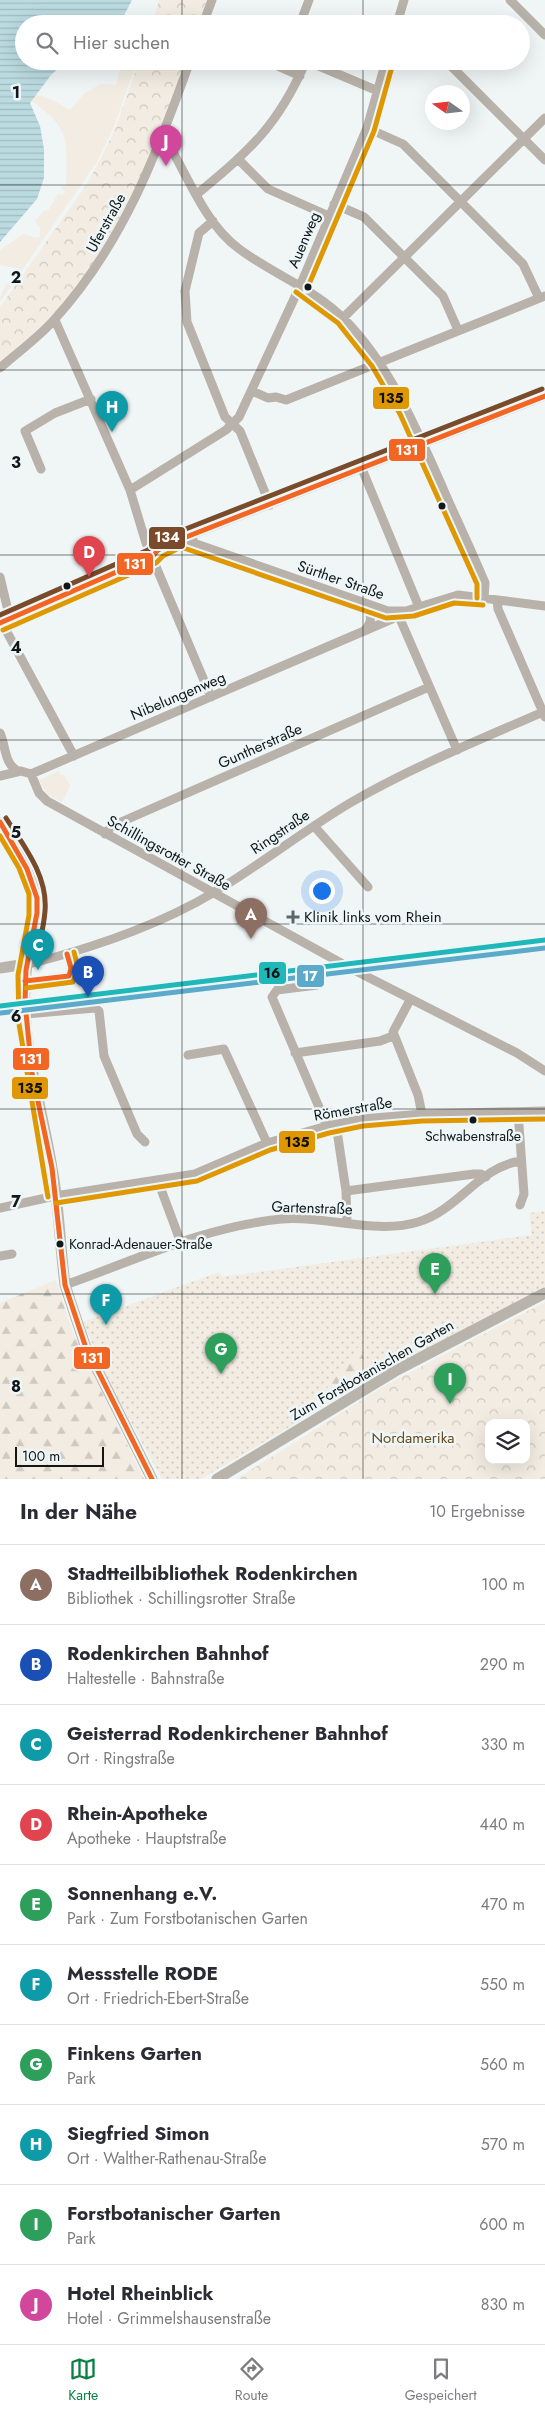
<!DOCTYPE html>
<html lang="de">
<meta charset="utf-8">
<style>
:root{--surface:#fff;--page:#f7f7f7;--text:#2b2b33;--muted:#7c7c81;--line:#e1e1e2;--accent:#0b8043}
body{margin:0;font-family:Jost,sans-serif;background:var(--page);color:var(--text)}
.controls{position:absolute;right:15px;bottom:15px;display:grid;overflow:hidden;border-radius:10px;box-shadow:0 5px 20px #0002}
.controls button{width:45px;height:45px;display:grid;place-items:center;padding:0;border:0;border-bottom:1px solid var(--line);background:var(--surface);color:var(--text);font:25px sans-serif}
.compass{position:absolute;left:425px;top:85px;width:45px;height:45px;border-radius:50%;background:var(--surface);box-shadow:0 5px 20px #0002;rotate:284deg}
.scale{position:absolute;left:15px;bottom:12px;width:89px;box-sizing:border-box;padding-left:5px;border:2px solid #121616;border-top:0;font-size:14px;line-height:18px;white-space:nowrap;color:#121616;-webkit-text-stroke:4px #edf7f9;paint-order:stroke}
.you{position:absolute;left:321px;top:890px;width:18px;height:18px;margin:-12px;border:4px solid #fff;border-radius:50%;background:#1a73e8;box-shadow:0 0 0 8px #1a73e833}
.badge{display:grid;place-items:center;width:32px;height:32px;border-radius:50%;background:var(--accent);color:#fff;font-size:16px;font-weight:700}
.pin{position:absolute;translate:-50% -41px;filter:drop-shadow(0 1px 2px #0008)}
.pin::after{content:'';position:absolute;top:26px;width:18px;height:15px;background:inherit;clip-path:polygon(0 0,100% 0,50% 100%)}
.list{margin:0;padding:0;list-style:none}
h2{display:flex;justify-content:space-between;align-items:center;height:65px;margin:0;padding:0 20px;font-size:21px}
h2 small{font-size:16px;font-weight:400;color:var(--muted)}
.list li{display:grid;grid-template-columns:32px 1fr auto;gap:15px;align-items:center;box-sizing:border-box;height:80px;padding:0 20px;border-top:1px solid var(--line)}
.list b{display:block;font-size:19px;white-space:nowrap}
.list p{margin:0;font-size:16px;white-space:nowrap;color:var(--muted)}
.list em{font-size:16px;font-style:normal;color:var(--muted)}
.icon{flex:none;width:28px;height:28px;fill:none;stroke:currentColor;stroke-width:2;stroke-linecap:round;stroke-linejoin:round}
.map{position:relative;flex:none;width:545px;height:1479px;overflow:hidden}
.search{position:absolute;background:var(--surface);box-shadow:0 5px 20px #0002;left:15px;right:15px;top:15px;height:55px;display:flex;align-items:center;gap:12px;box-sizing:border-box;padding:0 18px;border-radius:28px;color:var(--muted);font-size:19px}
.sheet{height:865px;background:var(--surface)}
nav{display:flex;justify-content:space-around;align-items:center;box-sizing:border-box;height:70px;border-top:1px solid var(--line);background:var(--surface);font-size:14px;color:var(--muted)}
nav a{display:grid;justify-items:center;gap:2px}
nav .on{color:var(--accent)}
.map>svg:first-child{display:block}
.grass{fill:#f2ece2}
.forest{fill:url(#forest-firs)}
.park{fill:url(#park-crowns);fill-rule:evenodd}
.garden{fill:url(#garden-dots)}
.water{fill:url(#water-rules)}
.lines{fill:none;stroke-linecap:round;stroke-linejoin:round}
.minor{stroke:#b8b2aa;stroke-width:9}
.major{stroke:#b9b4ab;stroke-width:11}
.bus-1-casing{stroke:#edf7f9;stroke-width:9}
.bus-2-casing{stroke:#edf7f9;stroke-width:9}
.bus-3-casing{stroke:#edf7f9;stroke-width:9}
.bus-1{stroke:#f26522;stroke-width:5}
.bus-2{stroke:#e09802;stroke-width:5}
.bus-3{stroke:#7a4b2a;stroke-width:5}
.tram-1-casing{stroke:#edf7f9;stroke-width:9}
.tram-2-casing{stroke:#edf7f9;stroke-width:9}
.tram-1{stroke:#20b7b8;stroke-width:5}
.tram-2{stroke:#5baac9;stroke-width:5}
.grid{fill:none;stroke:#121616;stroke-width:1;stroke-opacity:0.55}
.bus-dot{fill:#121616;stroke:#edf7f9;stroke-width:2}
.poi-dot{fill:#606464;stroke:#edf7f9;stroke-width:2}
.labels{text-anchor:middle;stroke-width:5;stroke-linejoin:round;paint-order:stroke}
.bus-label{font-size:14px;fill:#121616;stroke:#edf7f9}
.street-label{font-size:15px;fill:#121616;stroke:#edf7f9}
.poi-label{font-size:15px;fill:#121616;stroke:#edf7f9;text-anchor:start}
.park-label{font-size:15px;fill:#6b4b1a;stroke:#edf7f9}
.grid-label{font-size:16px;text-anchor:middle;font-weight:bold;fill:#121616;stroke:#edf7f9;stroke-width:5;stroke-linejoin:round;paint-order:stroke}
.line-badge{stroke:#edf7f9;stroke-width:2}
.badge-label{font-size:14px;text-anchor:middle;font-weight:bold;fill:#fff}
.pale-badge-label{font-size:14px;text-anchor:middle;font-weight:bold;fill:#111}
</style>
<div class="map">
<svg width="545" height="1479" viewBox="0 0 545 1479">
<defs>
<pattern id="forest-firs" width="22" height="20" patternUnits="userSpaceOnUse" patternTransform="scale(1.25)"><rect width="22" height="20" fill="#f2ece2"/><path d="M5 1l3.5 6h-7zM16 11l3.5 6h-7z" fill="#cecac1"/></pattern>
<pattern id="park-crowns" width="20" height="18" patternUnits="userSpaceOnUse" patternTransform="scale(1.25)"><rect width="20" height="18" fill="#f2ece2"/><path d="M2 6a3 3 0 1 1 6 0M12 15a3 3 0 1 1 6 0" fill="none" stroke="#cecac1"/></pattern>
<pattern id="garden-dots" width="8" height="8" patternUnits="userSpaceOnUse" patternTransform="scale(1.25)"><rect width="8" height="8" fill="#f2ece2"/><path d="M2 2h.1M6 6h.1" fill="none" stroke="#cecac1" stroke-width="1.8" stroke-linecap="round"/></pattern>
<pattern id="water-rules" width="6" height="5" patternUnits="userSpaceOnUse" patternTransform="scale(1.25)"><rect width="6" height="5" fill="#bbdbe1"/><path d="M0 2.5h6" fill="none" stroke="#a0bbc0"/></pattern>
</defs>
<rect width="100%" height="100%" fill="#f0f5f6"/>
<!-- grass -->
<path class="grass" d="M120,61H137L113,129L96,163L0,302C0,290 8,284 15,275V268L0,265V250L24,234L36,238L40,237V227L35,221L45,210H49L58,194L63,195L65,191L61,188L66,185C68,131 68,126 23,95C40,91 56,102 70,110L85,93L101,84L116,85L121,66Z
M59,771L61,775H64L70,786L62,802L47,794L39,780Z"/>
<!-- forest -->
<path class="forest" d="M56,1280L72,1331L144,1479H0V1303Z
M360,1345L372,1378L272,1437Z"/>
<!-- park -->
<path class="park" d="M159,0H207L198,24H152Z
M139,61H185C158,137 132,214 83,279C60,311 30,337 0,363V307L85,187L98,164L115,130Z
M545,1302V1479H236L386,1385ZM489,1423H526V1460H489Z"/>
<!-- garden -->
<path class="garden" d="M545,1211V1287L372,1378L359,1346L306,1416L298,1422L201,1479H162L108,1380L83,1322L219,1272L222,1277L532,1235L529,1213Z"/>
<!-- water -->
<path class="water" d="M0,0H132L122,19L116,24H24V61H67L51,75L30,103L40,126L44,149V178L37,199L0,242Z"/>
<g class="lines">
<!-- minor -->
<path class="minor" d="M510,0L545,35
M203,24L212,0
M300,24L309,0
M397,24L404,0
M266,61L300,76
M307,61L378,91
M446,61L545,160
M367,128L403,144L523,264L539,298
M162,138L169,145C189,179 206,224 238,248C272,274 315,289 345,320C390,366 416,428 442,486C456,519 472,551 485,583L484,598
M239,160L268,189L329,216
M197,194C250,150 278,126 306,61
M334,204L364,217L443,296L458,330
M213,221L199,233L185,291L187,322L225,417L240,431L270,505
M343,318L545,118
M55,320L130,490L146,543L211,697
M0,368C18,352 38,338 54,320C123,244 156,156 190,61
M252,391L268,398L276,397L286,400L545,296
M41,469L25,431L55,413L91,399
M362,469L419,607
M130,490L226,430L239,417L300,286L367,128L386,61
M182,539L388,611H406L458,595L545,606
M153,556L158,550L181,539L545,396
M0,577L10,619
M497,600L498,609L545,717
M364,605C372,614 373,621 365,630
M397,612L457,750
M0,623L153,556L164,555L193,539
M2,623L74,756
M0,733C6,746 4,764 18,771
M31,774L39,793L47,801L350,968L517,1053L545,1071
M0,776L21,771L31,774L392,619L397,612
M0,822C15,848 41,879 38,910C36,928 30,946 27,964L37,962C98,946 159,925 213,893C260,865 303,831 350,803C412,767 479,740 545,711
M314,826L368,887
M105,834L112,826L429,687
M317,985L277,990L272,997L327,1126
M410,1000L393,1032L418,1095L422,1114
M26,1014L95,1008L99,1011L104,1056L137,1134L145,1142
M295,1053L380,1041L393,1036
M188,1055L224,1049L267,1143
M518,1112L524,1194L520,1205
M336,1124L346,1191L347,1222
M158,1181L181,1243
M346,1191L474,1174H481L486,1177
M0,1208L55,1196L195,1174L267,1143L327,1126L362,1119L422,1114L545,1111
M0,1256L12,1254
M65,1285C136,1260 206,1226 282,1219C325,1215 376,1235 418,1222C457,1211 480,1166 521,1161"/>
<!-- major -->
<path class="major" d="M0,968L27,964C17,1032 41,1101 52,1168C59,1206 60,1246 65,1285L85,1345L152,1479
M217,1479L397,1370L545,1293"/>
<defs>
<path id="bus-1" d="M0,623L153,556L158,550L181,539L545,396
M0,822L27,869L37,898V913L26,970L25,1003L32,1073L52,1168L65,1285L85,1345L152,1479
M25,981L69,976L71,968L67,954"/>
<path id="bus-2" d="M307,289L374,131L393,63
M296,292L338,323L372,366L400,414L477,584V598
M3,630L156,563L163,556L181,547L386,618L414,616L454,603L483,605
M0,836L19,868L29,894V915L18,975L19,1024L48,1197
M26,988L73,982L78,968L74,952
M56,1203L197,1181L270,1150L329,1133L363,1126L422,1121L545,1119"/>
<path id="bus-3" d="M0,615L148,550L154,544L178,532L542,389
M6,818C24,846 48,876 45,911C44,926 40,940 37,954"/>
</defs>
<!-- bus-1 casing -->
<use href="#bus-1" class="bus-1-casing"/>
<!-- bus-2 casing -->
<use href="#bus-2" class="bus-2-casing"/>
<!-- bus-3 casing -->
<use href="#bus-3" class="bus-3-casing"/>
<!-- bus-1 -->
<use href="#bus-1" class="bus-1"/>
<!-- bus-2 -->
<use href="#bus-2" class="bus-2"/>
<!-- bus-3 -->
<use href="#bus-3" class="bus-3"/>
<defs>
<path id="tram-1" d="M0,1006L545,940"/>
<path id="tram-2" d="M1,1013L545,948"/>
</defs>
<!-- tram-1 casing -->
<use href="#tram-1" class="tram-1-casing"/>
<!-- tram-2 casing -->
<use href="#tram-2" class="tram-2-casing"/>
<!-- tram-1 -->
<use href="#tram-1" class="tram-1"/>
<!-- tram-2 -->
<use href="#tram-2" class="tram-2"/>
</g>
<!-- grid -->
<path class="grid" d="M182,0V24M363,0V24M182,61V1479M363,61V1479M0,185H545M0,370H545M0,555H545M0,740H545M0,924H545M0,1109H545M0,1294H545"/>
<!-- markers -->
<g class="bus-dot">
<circle cx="308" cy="287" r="4.5"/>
<circle cx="442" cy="506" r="4.5"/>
<circle cx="67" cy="586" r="4.5"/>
<circle cx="473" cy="1120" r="4.5"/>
<circle cx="60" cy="1244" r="4.5"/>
</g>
<path class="poi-dot" d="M290.5 909.5h5v5h5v5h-5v5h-5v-5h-5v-5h5z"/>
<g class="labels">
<!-- bus labels -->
<g class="bus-label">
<text x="473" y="1141">Schwabenstraße</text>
<text x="69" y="1249" text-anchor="start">Konrad-Adenauer-Straße</text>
</g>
<!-- street labels -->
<g class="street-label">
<text transform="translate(106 223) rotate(-61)" y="5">Uferstraße</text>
<text transform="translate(304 240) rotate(-67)" y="5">Auenweg</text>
<text transform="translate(341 580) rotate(19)" y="5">Sürther Straße</text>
<text transform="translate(178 696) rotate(-23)" y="5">Nibelungenweg</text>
<text transform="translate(260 746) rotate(-24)" y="5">Guntherstraße</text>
<text transform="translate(280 832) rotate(-34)" y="5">Ringstraße</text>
<text transform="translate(169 853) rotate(29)" y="5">Schillingsrotter Straße</text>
<text transform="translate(353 1109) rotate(-10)" y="5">Römerstraße</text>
<text transform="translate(312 1208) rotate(2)" y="5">Gartenstraße</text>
<text transform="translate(372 1370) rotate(-30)" y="5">Zum Forstbotanischen Garten</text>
</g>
<!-- poi labels -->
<g class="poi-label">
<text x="304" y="922">Klinik links vom Rhein</text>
</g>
<!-- park labels -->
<g class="park-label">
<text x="413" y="1443">Nordamerika</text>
</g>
</g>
<g class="grid-label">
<text x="16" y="98">1</text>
<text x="16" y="283">2</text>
<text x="16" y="468">3</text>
<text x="16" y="653">4</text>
<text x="16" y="838">5</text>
<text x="16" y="1022">6</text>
<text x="16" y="1207">7</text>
<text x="16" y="1392">8</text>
</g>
<g class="line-badge">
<rect x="372" y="386" width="38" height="24" rx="5" fill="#e09802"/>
<rect x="388" y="438" width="38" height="24" rx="5" fill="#f26522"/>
<rect x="148" y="526" width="38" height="24" rx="5" fill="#7a4b2a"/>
<rect x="116" y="552" width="38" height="24" rx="5" fill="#f26522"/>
<rect x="258" y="961" width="29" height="24" rx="5" fill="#20b7b8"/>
<rect x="296" y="964" width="29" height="24" rx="5" fill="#5baac9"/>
<rect x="12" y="1047" width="38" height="24" rx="5" fill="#f26522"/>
<rect x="11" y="1076" width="38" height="24" rx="5" fill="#e09802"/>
<rect x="278" y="1130" width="38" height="24" rx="5" fill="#e09802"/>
<rect x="73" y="1346" width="38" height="24" rx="5" fill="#f26522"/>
</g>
<g class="badge-label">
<text x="407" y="455">131</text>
<text x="167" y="542">134</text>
<text x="135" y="569">131</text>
<text x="310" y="981">17</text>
<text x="31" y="1064">131</text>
<text x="92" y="1363">131</text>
</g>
<g class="pale-badge-label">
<text x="391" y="403">135</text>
<text x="272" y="978">16</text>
<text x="30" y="1093">135</text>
<text x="297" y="1147">135</text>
</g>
</svg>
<div class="controls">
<button><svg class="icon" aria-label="layers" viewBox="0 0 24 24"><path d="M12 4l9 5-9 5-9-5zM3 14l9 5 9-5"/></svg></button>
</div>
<svg class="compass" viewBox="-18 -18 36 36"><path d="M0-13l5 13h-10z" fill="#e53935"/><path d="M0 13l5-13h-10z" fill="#7c7c81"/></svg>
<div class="scale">100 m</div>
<div class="you"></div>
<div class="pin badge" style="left:251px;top:939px;background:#8d6e63">A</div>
<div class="pin badge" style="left:88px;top:997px;background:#1a4fb4">B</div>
<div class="pin badge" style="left:38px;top:970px;background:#0f9aa8">C</div>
<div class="pin badge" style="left:89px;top:577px;background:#e0444e">D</div>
<div class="pin badge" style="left:435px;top:1294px;background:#2e9e5b">E</div>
<div class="pin badge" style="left:106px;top:1325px;background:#0f9aa8">F</div>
<div class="pin badge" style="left:221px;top:1374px;background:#2e9e5b">G</div>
<div class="pin badge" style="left:112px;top:432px;background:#0f9aa8">H</div>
<div class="pin badge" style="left:450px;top:1404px;background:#2e9e5b">I</div>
<div class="pin badge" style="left:166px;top:166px;background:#d1479c">J</div>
<div class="search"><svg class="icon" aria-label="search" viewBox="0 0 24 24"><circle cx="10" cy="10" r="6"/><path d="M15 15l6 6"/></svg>Hier suchen</div>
</div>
<section class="sheet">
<h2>In der Nähe<small>10 Ergebnisse</small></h2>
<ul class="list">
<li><span class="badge" style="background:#8d6e63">A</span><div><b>Stadtteilbibliothek Rodenkirchen</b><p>Bibliothek · Schillingsrotter Straße</p></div><em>100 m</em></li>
<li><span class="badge" style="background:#1a4fb4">B</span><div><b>Rodenkirchen Bahnhof</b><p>Haltestelle · Bahnstraße</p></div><em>290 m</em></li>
<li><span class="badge" style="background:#0f9aa8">C</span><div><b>Geisterrad Rodenkirchener Bahnhof</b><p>Ort · Ringstraße</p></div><em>330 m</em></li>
<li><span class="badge" style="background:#e0444e">D</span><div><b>Rhein-Apotheke</b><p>Apotheke · Hauptstraße</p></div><em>440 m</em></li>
<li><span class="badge" style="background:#2e9e5b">E</span><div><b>Sonnenhang e.V.</b><p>Park · Zum Forstbotanischen Garten</p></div><em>470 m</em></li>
<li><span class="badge" style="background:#0f9aa8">F</span><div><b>Messstelle RODE</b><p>Ort · Friedrich-Ebert-Straße</p></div><em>550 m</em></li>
<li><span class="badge" style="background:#2e9e5b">G</span><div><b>Finkens Garten</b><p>Park</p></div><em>560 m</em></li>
<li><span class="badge" style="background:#0f9aa8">H</span><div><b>Siegfried Simon</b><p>Ort · Walther-Rathenau-Straße</p></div><em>570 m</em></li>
<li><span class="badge" style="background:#2e9e5b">I</span><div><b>Forstbotanischer Garten</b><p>Park</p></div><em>600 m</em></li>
<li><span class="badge" style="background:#d1479c">J</span><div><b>Hotel Rheinblick</b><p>Hotel · Grimmelshausenstraße</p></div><em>830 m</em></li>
</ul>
</section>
<nav>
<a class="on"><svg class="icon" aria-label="map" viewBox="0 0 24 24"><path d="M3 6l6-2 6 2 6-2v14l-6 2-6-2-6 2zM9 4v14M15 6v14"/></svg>Karte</a>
<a><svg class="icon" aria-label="directions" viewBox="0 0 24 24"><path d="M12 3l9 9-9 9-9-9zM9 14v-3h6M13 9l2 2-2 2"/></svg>Route</a>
<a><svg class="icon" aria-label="saved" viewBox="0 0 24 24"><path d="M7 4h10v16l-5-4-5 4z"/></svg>Gespeichert</a>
</nav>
